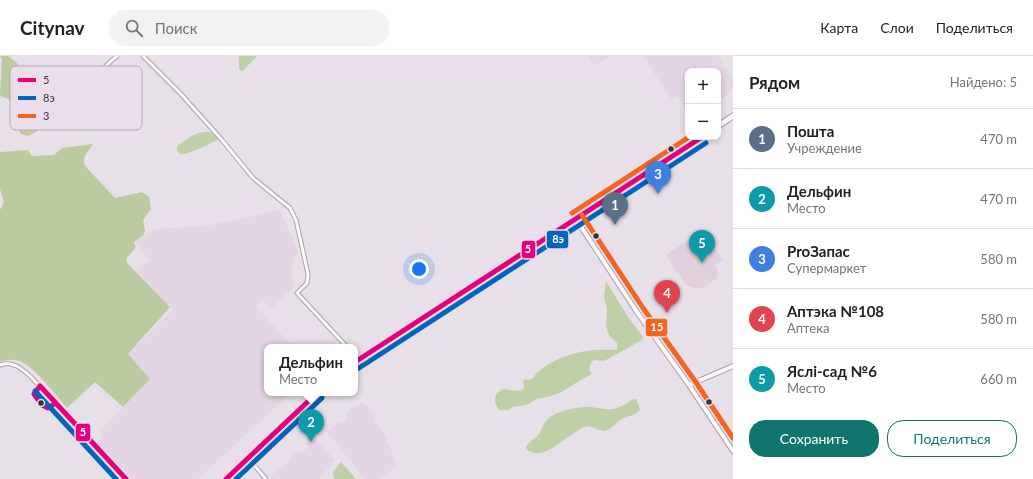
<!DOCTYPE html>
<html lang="ru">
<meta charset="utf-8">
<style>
:root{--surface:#fff;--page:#f2f2f2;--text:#222;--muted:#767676;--line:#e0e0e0;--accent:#0f766e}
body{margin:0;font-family:Lato,sans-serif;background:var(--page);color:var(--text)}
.controls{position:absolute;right:12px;top:12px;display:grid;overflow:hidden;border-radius:8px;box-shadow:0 2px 6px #0003}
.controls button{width:36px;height:36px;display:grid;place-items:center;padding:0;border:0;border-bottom:1px solid var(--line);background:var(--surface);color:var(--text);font:20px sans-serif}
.you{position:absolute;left:419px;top:213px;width:14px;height:14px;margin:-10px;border:3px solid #fff;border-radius:50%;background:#1a73e8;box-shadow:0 0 0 6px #1a73e833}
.badge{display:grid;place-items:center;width:26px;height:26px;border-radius:50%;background:var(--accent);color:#fff;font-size:13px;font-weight:700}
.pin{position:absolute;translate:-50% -33px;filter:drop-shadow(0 1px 2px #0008)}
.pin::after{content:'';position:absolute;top:21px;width:14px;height:12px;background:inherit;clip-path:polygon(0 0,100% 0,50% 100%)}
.popup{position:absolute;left:264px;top:288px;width:94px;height:52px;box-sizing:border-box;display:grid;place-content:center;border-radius:8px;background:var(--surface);filter:drop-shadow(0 1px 3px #0005);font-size:13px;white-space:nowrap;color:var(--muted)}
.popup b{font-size:15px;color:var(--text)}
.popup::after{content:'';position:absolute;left:50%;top:100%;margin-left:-8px;border:8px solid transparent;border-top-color:var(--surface)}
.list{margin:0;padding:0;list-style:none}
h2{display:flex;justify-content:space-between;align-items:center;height:52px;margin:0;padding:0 16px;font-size:17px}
h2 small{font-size:13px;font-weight:400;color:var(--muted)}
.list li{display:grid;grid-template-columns:26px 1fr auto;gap:12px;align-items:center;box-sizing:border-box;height:60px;padding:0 16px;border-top:1px solid var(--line)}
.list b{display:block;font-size:15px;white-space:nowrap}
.list p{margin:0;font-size:13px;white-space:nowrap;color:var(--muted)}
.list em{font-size:13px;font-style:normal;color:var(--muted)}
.actions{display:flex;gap:8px;padding:12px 16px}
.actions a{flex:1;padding:9px 0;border:1px solid var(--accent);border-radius:16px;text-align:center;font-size:14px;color:var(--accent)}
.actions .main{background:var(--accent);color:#fff}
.icon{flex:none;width:22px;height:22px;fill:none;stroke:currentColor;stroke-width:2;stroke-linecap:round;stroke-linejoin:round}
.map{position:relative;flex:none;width:733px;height:423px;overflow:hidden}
header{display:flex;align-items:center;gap:24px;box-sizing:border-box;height:56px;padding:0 20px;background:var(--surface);border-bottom:1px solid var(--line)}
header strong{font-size:19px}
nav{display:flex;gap:22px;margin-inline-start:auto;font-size:14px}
.search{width:280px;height:36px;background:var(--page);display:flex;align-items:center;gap:10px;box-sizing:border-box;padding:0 14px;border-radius:16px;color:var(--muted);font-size:15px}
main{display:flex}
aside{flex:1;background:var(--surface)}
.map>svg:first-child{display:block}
.built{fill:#e3d5e3}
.education{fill:#e0d1dd}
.green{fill:#bfd0a7}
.forest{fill:#bbcb9f}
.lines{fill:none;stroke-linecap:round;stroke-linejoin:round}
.minor-casing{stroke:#a9a3a9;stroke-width:5}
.tertiary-casing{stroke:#a9a3a9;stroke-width:6}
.primary-casing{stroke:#a9a3a9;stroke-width:7}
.minor{stroke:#fcfafc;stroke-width:3}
.tertiary{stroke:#fcfafc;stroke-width:4}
.primary{stroke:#fcfafc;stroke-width:5}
.bus-1-casing{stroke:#ecddeb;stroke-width:8}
.bus-2-casing{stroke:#ecddeb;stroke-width:8}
.bus-3-casing{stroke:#ecddeb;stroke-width:8}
.bus-1{stroke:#e5007d;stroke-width:5}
.bus-2{stroke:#0065bd;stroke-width:5}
.bus-3{stroke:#f26522;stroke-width:5}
.bus-dot{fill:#383338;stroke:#ecddeb;stroke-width:1.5}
.key{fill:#ecddeb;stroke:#b6aab5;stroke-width:1}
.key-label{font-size:11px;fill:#383338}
.line-badge{stroke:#ecddeb;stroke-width:1.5}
.badge-label{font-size:11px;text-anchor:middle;font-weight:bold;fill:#fff}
</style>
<header>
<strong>Citynav</strong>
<div class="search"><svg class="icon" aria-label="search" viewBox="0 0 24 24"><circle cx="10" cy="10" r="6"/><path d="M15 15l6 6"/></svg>Поиск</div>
<nav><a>Карта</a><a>Слои</a><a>Поделиться</a></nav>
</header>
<main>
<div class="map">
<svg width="733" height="423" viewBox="0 0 733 423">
<rect width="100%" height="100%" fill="#e8e0e8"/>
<!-- built -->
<path class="built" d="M588,0H611L594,10Z
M643,0H718L733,23V32L729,34L730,37L718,45V15H688V57L677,40L671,43Z
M280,154L299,197L293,203L292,220L294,231L271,253L263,244L256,250L293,291H267V337H291L198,423H130L117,409L115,404L112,402L97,386L103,379L100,375L150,323L128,298L173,254L137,216L149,204L135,186L156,173L206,170Z
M362,345L376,359L373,363L383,374L397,409L381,423H365L327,376L338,366L345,365L348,361L345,359L354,350L356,351Z
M313,381L335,404L319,423H272L270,421L286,406L287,407L290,405L289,403L298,395L301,398L308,391L305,388Z"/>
<!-- education -->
<path class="education" d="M703,174L723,204L715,209L719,216L717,218L718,221L707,230L698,233L686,229L666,199Z"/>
<!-- green -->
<path class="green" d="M239,0H257L243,15H241L239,13Z
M204,76H210L219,83C212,87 190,98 182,98C179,98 178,97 177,94V90C186,84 194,77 204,76Z
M606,225L628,261L643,281L642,284L604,305L596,304L592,305L589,313L592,318L577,326L562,336L551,340L537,343L526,349L513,351L508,354H499C493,345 493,340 502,333L517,335L522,334L524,331L523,324L532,323C535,320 536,317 538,316C552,303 577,295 595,294C603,293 609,295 617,293V287L609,279L606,270L607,253L604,241Z
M634,343H636L639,349L640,354C635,360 630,359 624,362C616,365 611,375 603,375C594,374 592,367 582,372C569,378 550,399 536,397C533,397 529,395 527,394L526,391C529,385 535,383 539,378C542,374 543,368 547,364C555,355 575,351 587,351C596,351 603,354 612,353C620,352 627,347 634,343Z
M341,406L356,423H334L333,416Z"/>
<!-- forest -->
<path class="forest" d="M0,0H8L17,7L20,13L24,18L53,45V53L47,64L36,76L28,80L21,78L16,70C19,52 20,46 0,40L2,3Z
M93,88C88,96 81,101 85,110L115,142L142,136L149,141L151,153L143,164L145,175L143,180L134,186L136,191L127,202V207L170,251L128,298L150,323L123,351L95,326L67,352C55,338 39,317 24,307C17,303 7,303 0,306V154L4,146L0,133V96L28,94L32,100L54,99L62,92Z"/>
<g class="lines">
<defs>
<path id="minor" d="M143,0L180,37L222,84L253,122L290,152L296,164L308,218L307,227L297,237L347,291
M77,39L110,6L117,0
M0,309C13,305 21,312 30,320L126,423
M248,402L266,423"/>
<path id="tertiary" d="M576,163L637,256L689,329L733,395
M689,329L733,310"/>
<path id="primary" d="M718,70L733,60
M355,306L702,81
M226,423L317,337"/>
</defs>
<!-- minor casing -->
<use href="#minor" class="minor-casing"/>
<!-- tertiary casing -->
<use href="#tertiary" class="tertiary-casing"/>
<!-- primary casing -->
<use href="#primary" class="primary-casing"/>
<!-- minor -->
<use href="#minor" class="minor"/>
<!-- tertiary -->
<use href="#tertiary" class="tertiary"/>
<!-- primary -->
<use href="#primary" class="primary"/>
<defs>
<path id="bus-1" d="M355,306L702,81
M40,330L126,423
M40,330L34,338L42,349L48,352L56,347
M226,423L317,337"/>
<path id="bus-2" d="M359,312L706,87
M35,335L116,423
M236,423L322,342"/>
<path id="bus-3" d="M572,157L689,81
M582,159L643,252L695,325L733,382"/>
</defs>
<!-- bus-1 casing -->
<use href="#bus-1" class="bus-1-casing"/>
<!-- bus-2 casing -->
<use href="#bus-2" class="bus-2-casing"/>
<!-- bus-3 casing -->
<use href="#bus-3" class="bus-3-casing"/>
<!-- bus-1 -->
<use href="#bus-1" class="bus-1"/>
<!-- bus-2 -->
<use href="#bus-2" class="bus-2"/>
<!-- bus-3 -->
<use href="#bus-3" class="bus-3"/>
</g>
<!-- markers -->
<g class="bus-dot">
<circle cx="671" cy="93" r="3.5"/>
<circle cx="596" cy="180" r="3.5"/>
<circle cx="709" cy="346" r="3.5"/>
<circle cx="41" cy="347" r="3.5"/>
</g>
<!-- legend -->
<rect x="10" y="10" width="132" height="64" rx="6" class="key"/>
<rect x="18" y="22" width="18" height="4" fill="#e5007d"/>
<rect x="18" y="40" width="18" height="4" fill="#0065bd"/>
<rect x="18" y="58" width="18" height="4" fill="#f26522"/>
<g class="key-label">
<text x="43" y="28">5</text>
<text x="43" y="46">8э</text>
<text x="43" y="64">3</text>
</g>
<g class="line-badge">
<rect x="546" y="174" width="23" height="19" rx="4" fill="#0065bd"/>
<rect x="521" y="184" width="15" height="19" rx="4" fill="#e5007d"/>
<rect x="645" y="262" width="23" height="19" rx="4" fill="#f26522"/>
<rect x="75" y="367" width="16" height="19" rx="4" fill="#e5007d"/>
</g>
<g class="badge-label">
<text x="558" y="187">8э</text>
<text x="528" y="197">5</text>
<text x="657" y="275">15</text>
<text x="83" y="380">5</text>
</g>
</svg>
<div class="controls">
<button>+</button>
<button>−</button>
</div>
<div class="you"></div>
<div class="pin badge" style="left:615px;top:169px;background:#5c6f8a">1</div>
<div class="pin badge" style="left:311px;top:386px;background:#0f9aa8">2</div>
<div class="popup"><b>Дельфин</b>Место</div>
<div class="pin badge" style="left:658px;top:138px;background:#3f7fe0">3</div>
<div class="pin badge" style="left:667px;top:257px;background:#e0444e">4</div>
<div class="pin badge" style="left:702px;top:207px;background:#0f9aa8">5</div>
</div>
<aside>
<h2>Рядом<small>Найдено: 5</small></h2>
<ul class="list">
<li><span class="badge" style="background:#5c6f8a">1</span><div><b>Пошта</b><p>Учреждение</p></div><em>470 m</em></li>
<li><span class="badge" style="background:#0f9aa8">2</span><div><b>Дельфин</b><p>Место</p></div><em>470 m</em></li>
<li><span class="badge" style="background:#3f7fe0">3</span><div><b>ProЗапас</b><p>Супермаркет</p></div><em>580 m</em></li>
<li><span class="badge" style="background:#e0444e">4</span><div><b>Аптэка №108</b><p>Аптека</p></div><em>580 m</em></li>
<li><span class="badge" style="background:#0f9aa8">5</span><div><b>Яслі-сад №6</b><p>Место</p></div><em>660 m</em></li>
</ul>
<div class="actions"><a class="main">Сохранить</a><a>Поделиться</a></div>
</aside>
</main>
